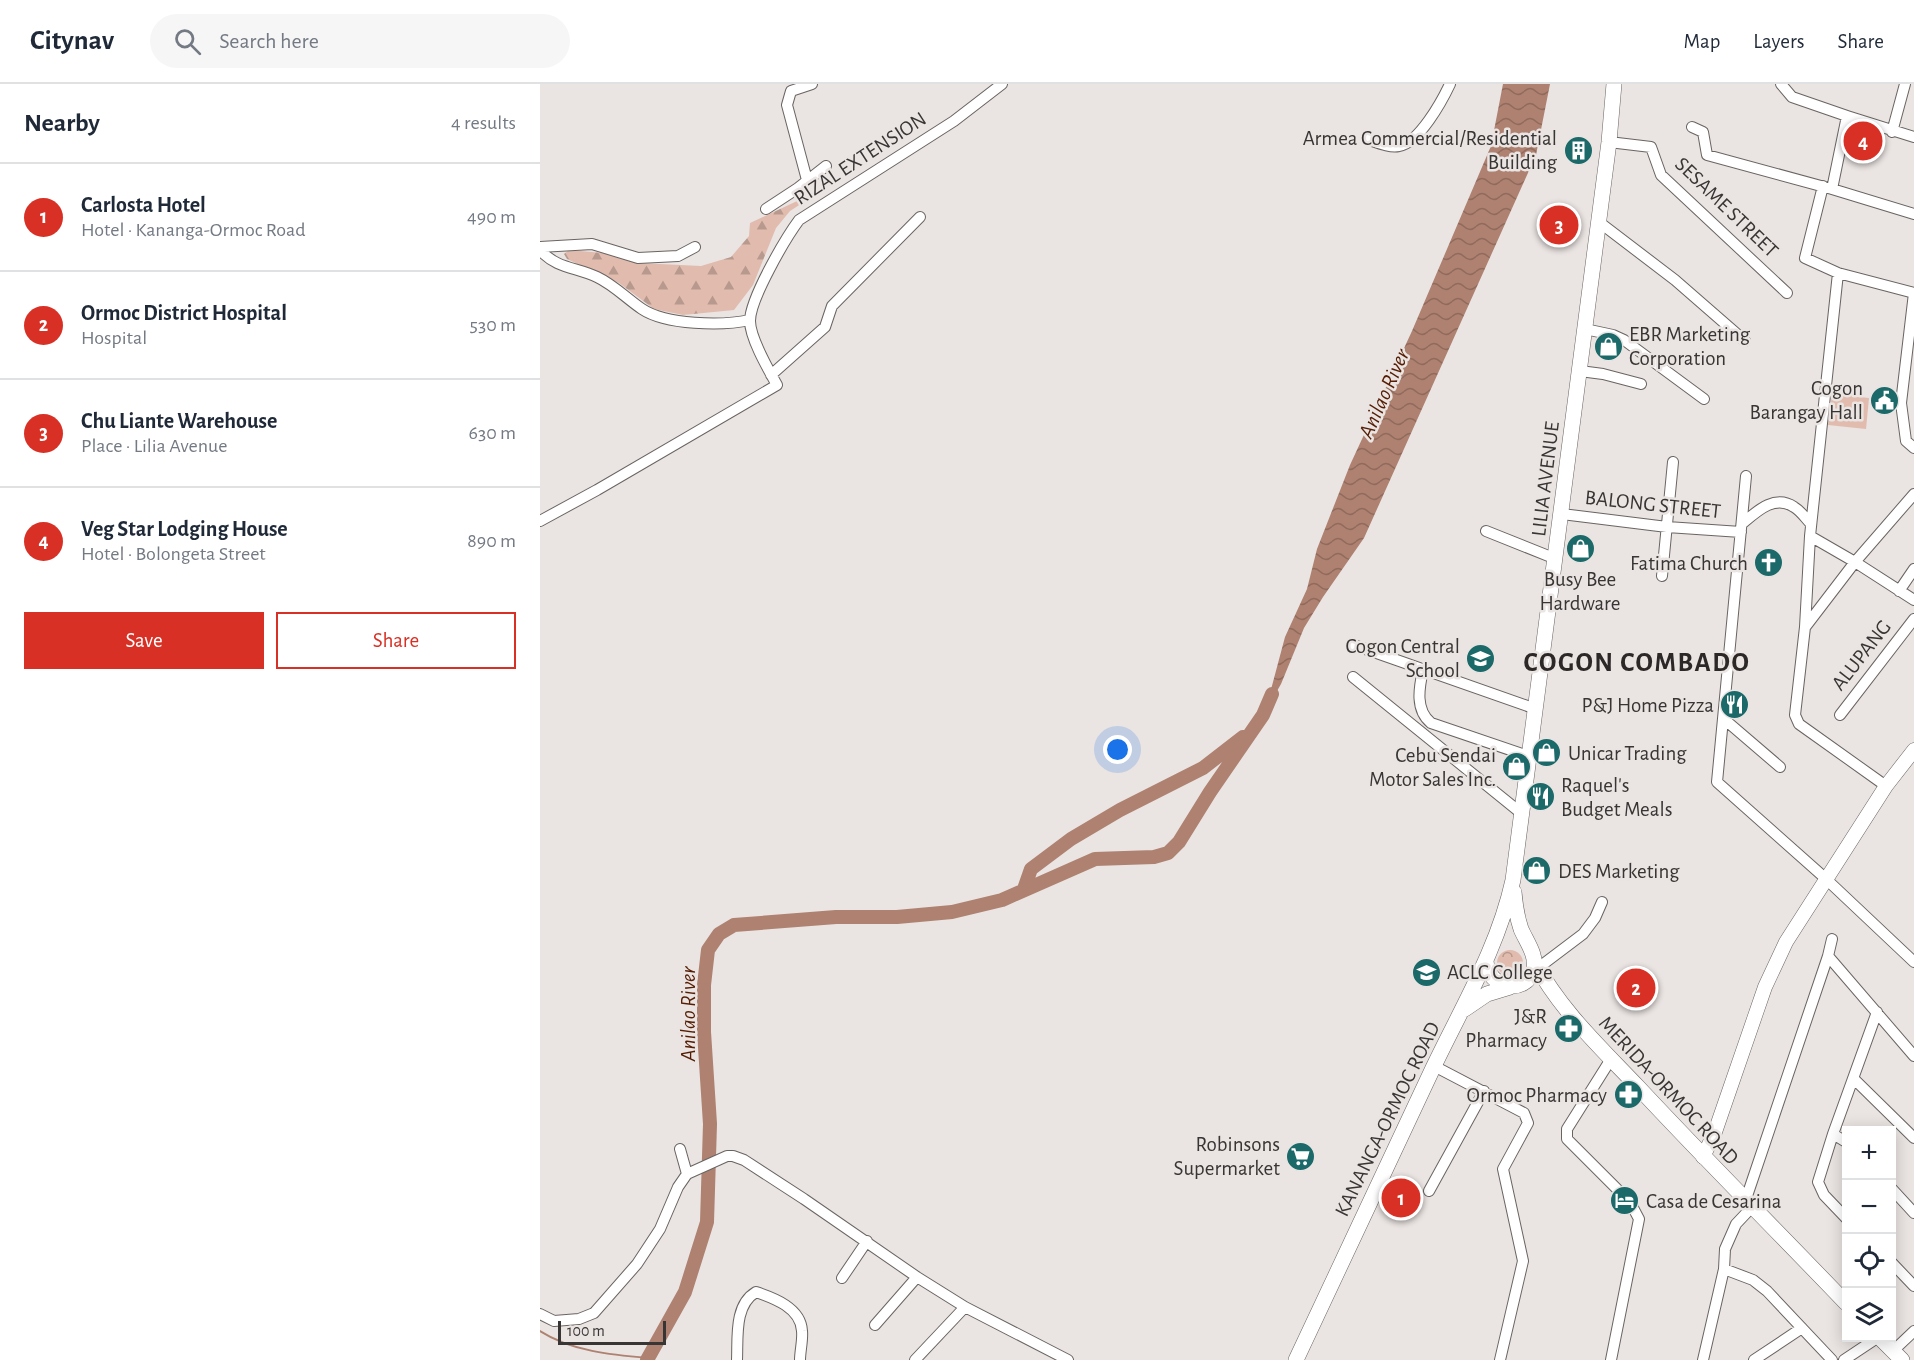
<!DOCTYPE html>
<meta charset="utf-8">
<style>
:root{--surface:#fff;--page:#f6f6f7;--text:#1f2937;--muted:#747a83;--line:#e0e1e3;--accent:#d93025}
body{margin:0;font-family:"Alegreya Sans",sans-serif;background:var(--page);color:var(--text)}
.controls{position:absolute;right:18px;bottom:18px;display:grid;overflow:hidden;border-radius:0px;box-shadow:0 3px 15px #0003}
.controls button{width:54px;height:54px;display:grid;place-items:center;padding:0;border:0;border-bottom:2px solid var(--line);background:var(--surface);color:var(--text);font:30px sans-serif}
.scale{position:absolute;left:18px;bottom:15px;width:108px;box-sizing:border-box;padding-left:6px;border:3px solid #383635;border-top:0;font-size:16px;line-height:21px;white-space:nowrap;color:#383635;-webkit-text-stroke:4px #eae4e2;paint-order:stroke}
.you{position:absolute;left:578px;top:666px;width:21px;height:21px;margin:-15px;border:4px solid #fff;border-radius:50%;background:#1a73e8;box-shadow:0 0 0 9px #1a73e833}
.badge{display:grid;place-items:center;width:39px;height:39px;border-radius:50%;background:var(--accent);color:#fff;font-size:20px;font-weight:700}
.pin{position:absolute;translate:-50% -50%;border:3px solid #fff;box-shadow:0 2px 6px #0006}
.list{margin:0;padding:0;list-style:none}
h2{display:flex;justify-content:space-between;align-items:center;height:78px;margin:0;padding:0 24px;font-size:26px}
h2 small{font-size:20px;font-weight:400;color:var(--muted)}
.list li{display:grid;grid-template-columns:39px 1fr auto;gap:18px;align-items:center;box-sizing:border-box;height:108px;padding:0 24px;border-top:2px solid var(--line)}
.list b{display:block;font-size:22px;white-space:nowrap}
.list p{margin:0;font-size:20px;white-space:nowrap;color:var(--muted)}
.list em{font-size:20px;font-style:normal;color:var(--muted)}
.actions{display:flex;gap:12px;padding:18px 24px}
.actions a{flex:1;padding:14px 0;border:2px solid var(--accent);border-radius:0px;text-align:center;font-size:21px;color:var(--accent)}
.actions .main{background:var(--accent);color:#fff}
.icon{flex:none;width:33px;height:33px;fill:none;stroke:currentColor;stroke-width:2;stroke-linecap:round;stroke-linejoin:round}
.map{position:relative;flex:none;width:1374px;height:1276px;overflow:hidden}
header{display:flex;align-items:center;gap:36px;box-sizing:border-box;height:84px;padding:0 30px;background:var(--surface);border-bottom:2px solid var(--line)}
header strong{font-size:28px}
nav{display:flex;gap:33px;margin-inline-start:auto;font-size:21px}
.search{width:420px;height:54px;background:var(--page);display:flex;align-items:center;gap:15px;box-sizing:border-box;padding:0 21px;border-radius:33px;color:var(--muted);font-size:22px}
main{display:flex}
aside{flex:1;background:var(--surface)}
.map>svg:first-child{display:block}
.forest{fill:url(#forest-firs)}
.park{fill:url(#park-crowns)}
.pitch{fill:#e1bbad}
.water{fill:url(#water-waves)}
.lines{fill:none;stroke-linecap:round;stroke-linejoin:round}
.stream{stroke:#ae8170;stroke-width:2}
.river{stroke:#ae8170;stroke-width:14}
.minor-casing{stroke:#696462;stroke-width:12}
.major-casing{stroke:#696462;stroke-width:15}
.highway-casing{stroke:#696462;stroke-width:16}
.minor{stroke:#fff;stroke-width:10}
.major{stroke:#fff;stroke-width:14}
.highway{stroke:#fff;stroke-width:15}
.labels{text-anchor:middle;stroke-width:5;stroke-linejoin:round;paint-order:stroke}
.poi-label{font-size:21px;fill:#383635;stroke:#eae4e2;text-anchor:end}
.street-label{font-size:21px;fill:#383635;stroke:#eae4e2}
.water-label{font-size:22px;font-style:italic;fill:#561d03;stroke:#eae4e2}
.district-label{font-size:27px;font-weight:bold;letter-spacing:1.5px;fill:#2c2827;stroke:#eae4e2}
</style>
<header>
<strong>Citynav</strong>
<div class="search"><svg class="icon" aria-label="search" viewBox="0 0 24 24"><circle cx="10" cy="10" r="6"/><path d="M15 15l6 6"/></svg>Search here</div>
<nav><a>Map</a><a>Layers</a><a>Share</a></nav>
</header>
<main>
<aside>
<h2>Nearby<small>4 results</small></h2>
<ul class="list">
<li><span class="badge">1</span><div><b>Carlosta Hotel</b><p>Hotel · Kananga-Ormoc Road</p></div><em>490 m</em></li>
<li><span class="badge">2</span><div><b>Ormoc District Hospital</b><p>Hospital</p></div><em>530 m</em></li>
<li><span class="badge">3</span><div><b>Chu Liante Warehouse</b><p>Place · Lilia Avenue</p></div><em>630 m</em></li>
<li><span class="badge">4</span><div><b>Veg Star Lodging House</b><p>Hotel · Bolongeta Street</p></div><em>890 m</em></li>
</ul>
<div class="actions"><a class="main">Save</a><a>Share</a></div>
</aside>
<div class="map">
<svg width="1374" height="1276" viewBox="0 0 1374 1276">
<defs>
<pattern id="forest-firs" width="22" height="20" patternUnits="userSpaceOnUse" patternTransform="scale(1.5)"><rect width="22" height="20" fill="#e1bbad"/><path d="M5 1l3.5 6h-7zM16 11l3.5 6h-7z" fill="#b7998e"/></pattern>
<pattern id="park-crowns" width="20" height="18" patternUnits="userSpaceOnUse" patternTransform="scale(1.5)"><rect width="20" height="18" fill="#e1bbad"/><path d="M2 6a3 3 0 1 1 6 0M12 15a3 3 0 1 1 6 0" fill="none" stroke="#b7998e"/></pattern>
<pattern id="water-waves" width="16" height="10" patternUnits="userSpaceOnUse" patternTransform="scale(1.5)"><rect width="16" height="10" fill="#ae8170"/><path d="M0 5q4-4 8 0t8 0" fill="none" stroke="#8f6a5d"/></pattern>
</defs>
<rect width="100%" height="100%" fill="#eae4e2"/>
<!-- forest -->
<path class="forest" d="M287,103L250,127L236,144L213,201L194,226L143,231L114,225L79,199L27,175L24,170L29,166L63,169L99,179L161,182L191,173L209,152L210,139Z"/>
<!-- park -->
<path class="park" d="M957 879a13 13 0 1 1 26 0a13 13 0 1 1-26 0Z"/>
<!-- pitch -->
<path class="pitch" d="M1292,310L1329,314L1326,345L1288,341Z"/>
<!-- water -->
<path class="water" d="M963,0H1010L996,71L824,454L783,513L764,544L741,600L725,628L745,553L767,505L777,465L810,381L872,247L951,62Z"/>
<g class="lines">
<!-- stream -->
<path class="stream" d="M0,1247C31,1267 72,1271 108,1274"/>
<!-- river -->
<path class="river" d="M484,805L491,785L531,755L580,726L663,684L703,653
M107,1276L145,1208L167,1138L170,1040L164,948V901L168,866L179,850L194,841L296,833H357L412,828L462,816L555,775L614,773L628,769L639,758L670,708L723,631L732,610"/>
<defs>
<path id="minor" d="M1241,0L1252,13L1307,32L1292,105
M1307,32L1374,53
M1152,43L1163,48L1167,71L1292,105L1374,130
M1352,48L1365,0
M826,55C836,58 849,64 859,62C879,59 902,17 910,0
M1069,58L1111,63L1121,91L1247,209
M267,96L247,21L251,7L272,0
M1283,102L1265,174L1298,189L1374,209
M226,125L258,104L286,82
M1059,138L1135,196L1205,257
M0,163L52,160L98,174L138,172L155,163
M0,166C17,185 36,183 57,193C74,201 87,215 102,225C126,241 182,242 210,236
M1298,189L1270,452L1265,543L1255,631L1259,640L1346,702
M1374,209L1361,319L1366,357L1374,364
M1045,245L1073,251L1084,256L1164,315
M1040,287L1063,290L1101,300
M231,291L285,243L292,222L380,133
M1206,392L1177,698L1285,794L1374,878
M1022,430L1127,443L1201,448
M0,437L57,406L237,301C228,285 210,254 210,237C210,215 245,155 259,136L414,37L462,0
M1203,439C1217,427 1235,410 1254,423C1261,427 1266,435 1271,440
M946,447L1016,475
M1270,452L1315,478L1374,516
M1122,492L1133,378
M1359,507L1374,485
M1266,542L1315,478L1374,410
M811,560L996,625
M883,586C879,604 875,626 891,639L988,672
M813,593L981,729
M1300,631L1374,535
M1184,635L1240,683
M1292,855L1288,872L1374,972
M998,884L1043,850L1055,834L1062,818
M1071,975L1027,1045V1055L1090,1118L1099,1135L1071,1276
M894,982L984,1029L988,1039L963,1085L983,1177L960,1276
M1314,995L1374,1054
M1293,1050L1306,1058
M140,1065L147,1090
M1352,1105L1374,1129
M889,1107L944,1007
M1206,1115L1288,872
M1306,1134L1284,1111L1278,1098L1293,1050L1337,928
M1352,1179L1374,1202
M1184,1185L1213,1196L1227,1207L1292,1276
M302,1194L327,1157
M0,1230L14,1237L39,1235L54,1229L97,1180L120,1145L138,1103L147,1090L187,1072H193L204,1076L264,1115L377,1193L425,1223L528,1276
M335,1241L377,1193
M1353,1267L1374,1247
M197,1276C198,1253 194,1221 216,1208C234,1214 261,1224 262,1247C263,1256 260,1267 260,1276
M375,1276L425,1223
M1163,1276L1184,1185L1185,1165L1196,1140L1213,1122
M1214,1276L1262,1244
M1304,1276L1337,1254"/>
<path id="major" d="M1163,1073L1175,1048L1225,903L1246,858L1346,702L1374,666"/>
<path id="highway" d="M946,877C948,905 986,912 994,885C997,871 986,857 981,845C977,833 975,820 974,808
M994,877C1020,926 1060,963 1098,1003C1166,1076 1237,1147 1306,1219
M925,925L947,910L970,903
M1340,1254L1362,1276
M756,1276C802,1179 847,1081 893,984C923,921 958,864 973,796L1069,58L1074,0"/>
</defs>
<!-- minor casing -->
<use href="#minor" class="minor-casing"/>
<!-- major casing -->
<use href="#major" class="major-casing"/>
<!-- highway casing -->
<use href="#highway" class="highway-casing"/>
<!-- minor -->
<use href="#minor" class="minor"/>
<!-- major -->
<use href="#major" class="major"/>
<!-- highway -->
<use href="#highway" class="highway"/>
</g>
<!-- icons -->
<defs>
<symbol id="building-disc" viewBox="-11 -11 22 22"><circle r="9.5" fill="#1b6969" stroke="#eae4e2"/><path d="M-4-6H4V6H1V3H-1V6H-4ZM-2.5-4.3h1.7v1.8h-1.7ZM.8-4.3h1.7v1.8H.8ZM-2.5-1h1.7V.8h-1.7ZM.8-1h1.7V.8H.8Z" fill="#fff"/></symbol>
<symbol id="shop-disc" viewBox="-11 -11 22 22"><circle r="9.5" fill="#1b6969" stroke="#eae4e2"/><path d="M-5-2.5h2.3a2.7 3.5 0 0 1 5.4 0H5L5.5 6h-11ZM-1.5-2.5h3a1.5 2.3 0 0 0-3 0Z" fill="#fff"/></symbol>
<symbol id="civic-disc" viewBox="-11 -11 22 22"><circle r="9.5" fill="#1b6969" stroke="#eae4e2"/><path d="M-.6-6.5H3V-4.5H.6V-3L4-1V1h2V6H-6V1h2V-1L-.6-3ZM-1.2 2.5V6h2.4V2.5Z" fill="#fff"/></symbol>
<symbol id="church-disc" viewBox="-11 -11 22 22"><circle r="9.5" fill="#1b6969" stroke="#eae4e2"/><path d="M-1.2-6h2.4v3.5h3.3v2.4h-3.3V6h-2.4V-.1h-3.3v-2.4h3.3Z" fill="#fff"/></symbol>
<symbol id="school-disc" viewBox="-11 -11 22 22"><circle r="9.5" fill="#1b6969" stroke="#eae4e2"/><path d="M0-5L7-2L0 1L-7-2ZM-4 1L0 2.5L4 1V4Q0 6-4 4Z" fill="#fff"/></symbol>
<symbol id="restaurant-disc" viewBox="-11 -11 22 22"><circle r="9.5" fill="#1b6969" stroke="#eae4e2"/><path d="M-5-6h1v4h1v-4h1v4h1v-4h1v5L-1.5 .5V6h-2V.5L-5-1ZM5-6V6H3V1.5H1.5Q1.5-4 5-6Z" fill="#fff"/></symbol>
<symbol id="pharmacy-disc" viewBox="-11 -11 22 22"><circle r="9.5" fill="#1b6969" stroke="#eae4e2"/><path d="M-2-6h4v4h4v4h-4v4h-4v-4h-4v-4h4Z" fill="#fff"/></symbol>
<symbol id="supermarket-disc" viewBox="-11 -11 22 22"><circle r="9.5" fill="#1b6969" stroke="#eae4e2"/><path d="M-6-5.5h2.5l.6 2H6L4.5 2H-2.5L-4.4-4H-6ZM-1.5 3.2a1.3 1.3 0 1 0 .1 0ZM3 3.2a1.3 1.3 0 1 0 .1 0Z" fill="#fff"/></symbol>
<symbol id="hotel-disc" viewBox="-11 -11 22 22"><circle r="9.5" fill="#1b6969" stroke="#eae4e2"/><path d="M-6-4.5h1.5V1H6V5H4.5V3h-9V5H-6ZM-4 0a1.8 1.8 0 1 1 3.6 0ZM.5 0V-2.5h3Q6-2.5 6 0Z" fill="#fff"/></symbol>
</defs>
<g fill-rule="evenodd">
<use href="#building-disc" x="1022" y="50" width="33" height="33"/>
<use href="#shop-disc" x="1052" y="246" width="33" height="33"/>
<use href="#civic-disc" x="1328" y="300" width="33" height="33"/>
<use href="#shop-disc" x="1024" y="448" width="33" height="33"/>
<use href="#church-disc" x="1212" y="462" width="33" height="33"/>
<use href="#school-disc" x="924" y="558" width="33" height="33"/>
<use href="#restaurant-disc" x="1178" y="604" width="33" height="33"/>
<use href="#shop-disc" x="990" y="652" width="33" height="33"/>
<use href="#shop-disc" x="960" y="666" width="33" height="33"/>
<use href="#restaurant-disc" x="984" y="696" width="33" height="33"/>
<use href="#shop-disc" x="980" y="770" width="33" height="33"/>
<use href="#school-disc" x="870" y="872" width="33" height="33"/>
<use href="#pharmacy-disc" x="1012" y="928" width="33" height="33"/>
<use href="#pharmacy-disc" x="1072" y="994" width="33" height="33"/>
<use href="#supermarket-disc" x="744" y="1056" width="33" height="33"/>
<use href="#hotel-disc" x="1068" y="1100" width="33" height="33"/>
</g>
<g class="labels">
<!-- poi labels -->
<g class="poi-label">
<text x="1017" y="61">Armea Commercial/Residential<tspan x="1017" dy="24">Building</tspan></text>
<text x="1089" y="257" text-anchor="start">EBR Marketing<tspan x="1089" dy="24">Corporation</tspan></text>
<text x="1323" y="311">Cogon<tspan x="1323" dy="24">Barangay Hall</tspan></text>
<text x="1208" y="486">Fatima Church</text>
<text x="1040" y="502" text-anchor="middle">Busy Bee<tspan x="1040" dy="24">Hardware</tspan></text>
<text x="920" y="569">Cogon Central<tspan x="920" dy="24">School</tspan></text>
<text x="1174" y="628">P&amp;J Home Pizza</text>
<text x="1028" y="676" text-anchor="start">Unicar Trading</text>
<text x="956" y="678">Cebu Sendai<tspan x="956" dy="24">Motor Sales Inc.</tspan></text>
<text x="1021" y="708" text-anchor="start">Raquel's<tspan x="1021" dy="24">Budget Meals</tspan></text>
<text x="1018" y="794" text-anchor="start">DES Marketing</text>
<text x="907" y="895" text-anchor="start">ACLC College</text>
<text x="1007" y="939">J&amp;R<tspan x="1007" dy="24">Pharmacy</tspan></text>
<text x="1067" y="1018">Ormoc Pharmacy</text>
<text x="740" y="1067">Robinsons<tspan x="740" dy="24">Supermarket</tspan></text>
<text x="1106" y="1124" text-anchor="start">Casa de Cesarina</text>
</g>
<!-- street labels -->
<g class="street-label">
<text transform="translate(320 74) rotate(-33)" y="7">RIZAL EXTENSION</text>
<text transform="translate(1187 123) rotate(44)" y="7">SESAME STREET</text>
<text transform="translate(1005 395) rotate(-83)" y="7">LILIA AVENUE</text>
<text transform="translate(1113 420) rotate(6)" y="7">BALONG STREET</text>
<text transform="translate(1321 571) rotate(-52)" y="7">ALUPANG</text>
<text transform="translate(1129 1006) rotate(47)" y="7">MERIDA-ORMOC ROAD</text>
<text transform="translate(847 1035) rotate(-64)" y="7">KANANGA-ORMOC ROAD</text>
</g>
<!-- water labels -->
<g class="water-label">
<text transform="translate(843 309) rotate(-66)" y="8">Anilao River</text>
<text transform="translate(147 930) rotate(-90)" y="8">Anilao River</text>
</g>
<!-- district labels -->
<g class="district-label">
<text x="1097" y="587">COGON COMBADO</text>
</g>
</g>
</svg>
<div class="controls">
<button>+</button>
<button>−</button>
<button><svg class="icon" aria-label="locate" viewBox="0 0 24 24"><circle cx="12" cy="12" r="6"/><path d="M12 2v4M12 18v4M2 12h4M18 12h4"/></svg></button>
<button><svg class="icon" aria-label="layers" viewBox="0 0 24 24"><path d="M12 4l9 5-9 5-9-5zM3 14l9 5 9-5"/></svg></button>
</div>
<div class="scale">100 m</div>
<div class="you"></div>
<div class="pin badge" style="left:861px;top:1114px">1</div>
<div class="pin badge" style="left:1096px;top:904px">2</div>
<div class="pin badge" style="left:1019px;top:141px">3</div>
<div class="pin badge" style="left:1323px;top:57px">4</div>
</div>
</main>
